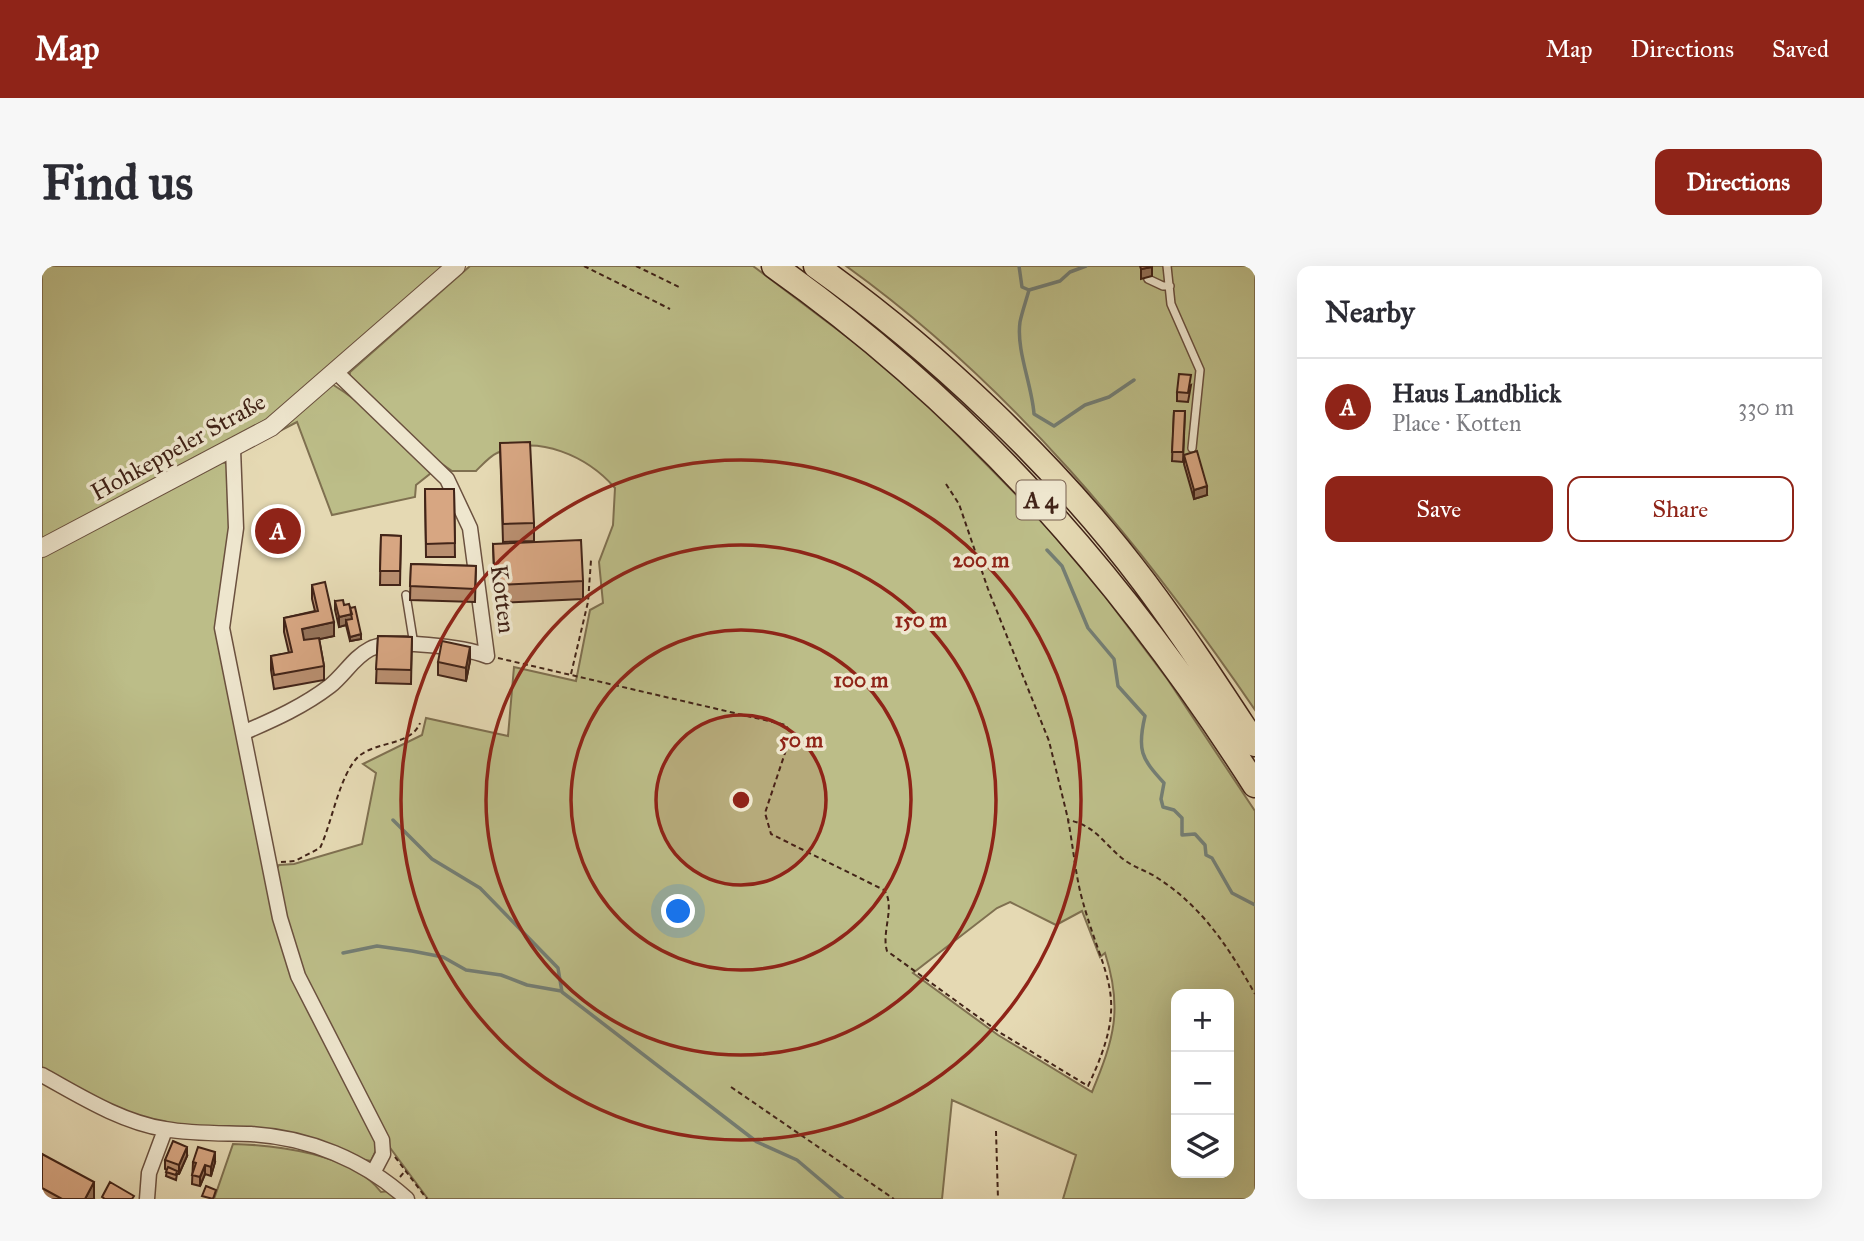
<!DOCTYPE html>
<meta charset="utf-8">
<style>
:root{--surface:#fff;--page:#f7f7f7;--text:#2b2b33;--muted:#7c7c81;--line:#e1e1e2;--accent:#8f2418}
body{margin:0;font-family:"IM FELL Great Primer",serif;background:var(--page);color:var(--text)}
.controls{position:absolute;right:21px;bottom:21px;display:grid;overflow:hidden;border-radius:14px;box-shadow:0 7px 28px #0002}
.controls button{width:63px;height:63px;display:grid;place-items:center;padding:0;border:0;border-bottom:2px solid var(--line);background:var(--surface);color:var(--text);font:35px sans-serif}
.you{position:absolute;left:637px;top:646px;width:24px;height:24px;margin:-18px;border:5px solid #fff;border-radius:50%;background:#1a73e8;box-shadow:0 0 0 10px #1a73e833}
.badge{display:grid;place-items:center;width:46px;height:46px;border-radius:50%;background:var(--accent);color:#fff;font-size:23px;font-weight:700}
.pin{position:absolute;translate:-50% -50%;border:4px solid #fff;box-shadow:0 2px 7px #0006}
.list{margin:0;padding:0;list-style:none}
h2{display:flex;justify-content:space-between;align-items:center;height:91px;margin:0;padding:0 28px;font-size:30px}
h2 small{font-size:23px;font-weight:400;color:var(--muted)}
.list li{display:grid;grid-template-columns:46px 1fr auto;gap:21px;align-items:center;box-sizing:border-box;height:98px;padding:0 28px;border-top:2px solid var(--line)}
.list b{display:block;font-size:26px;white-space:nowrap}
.list p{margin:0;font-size:23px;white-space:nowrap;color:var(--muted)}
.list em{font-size:23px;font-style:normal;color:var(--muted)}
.actions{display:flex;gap:14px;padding:21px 28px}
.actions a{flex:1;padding:16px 0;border:2px solid var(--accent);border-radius:14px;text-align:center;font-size:24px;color:var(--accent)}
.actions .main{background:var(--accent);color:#fff}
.icon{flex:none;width:38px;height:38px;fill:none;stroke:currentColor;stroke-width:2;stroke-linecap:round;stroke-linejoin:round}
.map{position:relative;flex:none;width:1213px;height:933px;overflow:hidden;border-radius:14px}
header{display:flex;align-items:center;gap:42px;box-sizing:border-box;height:98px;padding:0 35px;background:var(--accent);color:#fff}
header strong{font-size:33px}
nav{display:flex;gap:38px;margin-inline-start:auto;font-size:24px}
.intro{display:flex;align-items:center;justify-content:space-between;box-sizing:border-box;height:168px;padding:0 42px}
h1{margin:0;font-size:49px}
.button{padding:18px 32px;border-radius:14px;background:var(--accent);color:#fff;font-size:24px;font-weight:700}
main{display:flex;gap:42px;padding:0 42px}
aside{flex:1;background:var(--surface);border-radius:14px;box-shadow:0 7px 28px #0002}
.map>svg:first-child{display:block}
.green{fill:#bcbd88;stroke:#7f7050;stroke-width:2;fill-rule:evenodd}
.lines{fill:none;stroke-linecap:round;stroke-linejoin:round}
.stream{stroke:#747e74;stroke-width:3.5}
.service-casing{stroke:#6b513f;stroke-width:10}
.minor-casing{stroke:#6b513f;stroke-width:17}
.tertiary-casing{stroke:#6b513f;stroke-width:20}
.motorway-casing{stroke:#422418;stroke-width:27}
.path{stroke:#422418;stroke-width:2;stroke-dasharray:5 3.5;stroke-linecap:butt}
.service{stroke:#eee6ce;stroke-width:7}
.minor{stroke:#eee6ce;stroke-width:14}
.tertiary{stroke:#eee6ce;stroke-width:18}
.motorway{stroke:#e5d9b3;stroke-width:24}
.wall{fill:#b98f70;stroke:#422418;stroke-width:2}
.shaded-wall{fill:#96745b;stroke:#422418;stroke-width:2}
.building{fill:#d7a682;stroke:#422418;stroke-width:2}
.ring{fill:none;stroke:#8f2418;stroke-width:3.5}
.labels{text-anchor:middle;stroke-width:7;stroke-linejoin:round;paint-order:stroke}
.shield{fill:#eee6ce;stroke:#765e4f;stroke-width:2}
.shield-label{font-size:23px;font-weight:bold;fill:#422418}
.street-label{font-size:24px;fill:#422418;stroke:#eee6ce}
.centre{fill:#8f2418;stroke:#eee6ce;stroke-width:3.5}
.ring-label{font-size:21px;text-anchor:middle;font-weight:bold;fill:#8f2418;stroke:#eee6ce;stroke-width:7;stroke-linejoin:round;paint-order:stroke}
</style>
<header>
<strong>Map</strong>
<nav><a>Map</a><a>Directions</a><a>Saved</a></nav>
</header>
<div class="intro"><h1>Find us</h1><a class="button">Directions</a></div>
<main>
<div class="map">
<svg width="1213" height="933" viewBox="0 0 1213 933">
<rect width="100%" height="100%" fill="#e5d9b3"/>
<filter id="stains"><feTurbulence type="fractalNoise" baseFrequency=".00286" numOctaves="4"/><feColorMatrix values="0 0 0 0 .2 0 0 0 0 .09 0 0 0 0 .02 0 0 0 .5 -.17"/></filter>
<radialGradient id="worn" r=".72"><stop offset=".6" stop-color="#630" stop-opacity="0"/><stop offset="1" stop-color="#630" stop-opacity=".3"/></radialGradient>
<!-- green -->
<path class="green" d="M0,0H404L244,143L0,275Z
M428,0H711L821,83L882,135L999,254L1062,329L1126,414L1213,545V933H1021L1034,889L910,834L900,933H386L346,879L253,690L233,605L237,599L252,598L320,578L334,507L321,498L380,469L384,452L466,470L472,401L534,415L548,344L561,337L557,296L571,259L573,222C546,191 496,167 455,187C448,190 440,199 434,205H410L386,188L307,113L308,106ZM968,636L1014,659L1040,645L1058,691L1063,687C1081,743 1072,773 1050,826L956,769L871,707L955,642ZM1134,728H1187V907H1134Z
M804,0H1213V444C1100,278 968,118 804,0Z
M290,118C325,140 360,174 389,207L374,219L373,231L290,249L255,156L205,182Z
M177,196L184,197L188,203L191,249L175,361L235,655L331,867L335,882L329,895L75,848L0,809V288Z
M191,878C235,879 310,888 339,926L348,925L359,933H172Z"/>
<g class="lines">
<!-- stream -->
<path class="stream" d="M977,0L980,21L987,24C984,35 980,46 978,56C974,84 990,119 992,148L1012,160L1043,139L1067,131L1092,114
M987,24L1018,15L1028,6L1044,0
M1005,284L1020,300L1046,362L1072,393L1076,420L1103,450C1095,484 1099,492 1122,517L1119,533L1121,541L1132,544L1140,552V569L1153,568L1163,579L1164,589L1170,592L1190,627L1213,639
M351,554L390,593L438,622L516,702L520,726L715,876L755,894L801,933
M301,687L335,680L370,685L401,691L424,704L459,709L485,719L519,725"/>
<defs>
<path id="service" d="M1125,0L1129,38L1158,104L1150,182
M1106,13L1121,20H1128
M364,329L372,379"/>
<path id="minor" d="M191,183L194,262L180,362L238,652L256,710L340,874L341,888L331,907
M203,466C233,453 262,440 288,420C302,409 312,391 328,383C350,372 422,381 445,390L428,262L405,213L294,106
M0,809C38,830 79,856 123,863C150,868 180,867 209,868C266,871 322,894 365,933
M105,933L107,907L123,864"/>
<path id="tertiary" d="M0,282L229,161L414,0"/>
<path id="motorway" d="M732,0C931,141 1082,314 1213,519
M774,0C892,84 1015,200 1102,316C1141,368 1177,423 1213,478"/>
</defs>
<!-- service casing -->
<use href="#service" class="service-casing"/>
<!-- minor casing -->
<use href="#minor" class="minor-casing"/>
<!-- tertiary casing -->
<use href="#tertiary" class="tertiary-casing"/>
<!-- motorway casing -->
<use href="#motorway" class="motorway-casing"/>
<!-- path -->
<path class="path" d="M542,0L628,43
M594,0L639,22
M904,218L917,238L946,323L1007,475L1026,553
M456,392L744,459L749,469L723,547L729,568L842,624C854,640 839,666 845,685L957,766L1046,820C1090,728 1062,716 1039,629C1033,605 1031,579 1026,554C1053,559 1061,577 1081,593C1091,601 1103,604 1114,611C1160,640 1187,682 1213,728
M529,408L546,336L549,294
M239,596L253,595L278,582C290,557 297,510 316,491C333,475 369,480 378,457
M689,821L852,933
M954,865L956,933
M353,891L385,933
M358,911L364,904"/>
<!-- service -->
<use href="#service" class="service"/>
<!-- minor -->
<use href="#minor" class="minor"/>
<!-- tertiary -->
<use href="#tertiary" class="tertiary"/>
<!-- motorway -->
<use href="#motorway" class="motorway"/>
</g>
<!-- wall -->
<path class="wall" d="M1149,119L1146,136L1135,135V126Z
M1132,145H1143L1141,196L1130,195Z
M458,177L492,257V275L461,276Z
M1142,189L1165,229L1152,233L1142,198Z
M383,223H412L413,291H384Z
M221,247L250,265V274L223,276Z
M339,269L359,270L358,319H338Z
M451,278L541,315V333L453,337Z
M369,298L434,300L433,336L368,334Z
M270,319L292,370L277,373L282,400V414L232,423L229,404V390L247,387L242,366V352L273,345L270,333Z
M293,335L302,339L319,373L308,375L304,359L297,361L293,344Z
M336,370L370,371L369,418L334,417Z
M428,395L424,415L396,409V396Z
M0,888L52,933H0Z
M145,890L137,908H135L134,914L124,910L125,904L123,903V894Z
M151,896H173L169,910L163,908L158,920L150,918Z"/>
<!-- shaded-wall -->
<path class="shaded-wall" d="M1110,1V10L1099,13V3Z
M1165,220V229L1152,233V224Z
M310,348V357L304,354V359L297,361V351Z
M292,356V370L260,377V363Z
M319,368V373L308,375V371Z
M428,381V395L424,415V402Z
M145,881V890L137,908V899Z
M173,886V896L169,910V901Z
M163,899V908L158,920V911Z
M52,916V933H43Z"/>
<!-- building -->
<path class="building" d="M1098,0H1110V1L1099,3Z
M1137,108L1149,109L1146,127L1135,126Z
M1132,145H1143L1141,186H1130Z
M488,176L492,257L461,258L458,177Z
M1155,185L1165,220L1152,224L1142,189Z
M383,223H412L413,277L384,278Z
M249,246L250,265L223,267L221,247Z
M339,269L359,270L358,305H338Z
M539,274L541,315L453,319L451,278Z
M369,298L434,300L433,323L368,320Z
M283,316L292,356L260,363L262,374L277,372L282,400L232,409L229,390L250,386L242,352L276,345L270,319Z
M301,334L302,339L307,338L310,348L297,351L293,335Z
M313,341L319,368L308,371L304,354L310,353L308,342Z
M336,370L370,371L369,404L334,403Z
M400,375L428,381L424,402L396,396Z
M131,875L145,881L137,899L123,894Z
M156,881L173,886L169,901L163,899L158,911L150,909L154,897L151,896Z
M0,888L52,916L43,933H20L0,922Z
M126,901L135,905L134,909L124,906Z
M68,916L92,930L90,933H63L60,931Z
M164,920L174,924L171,933L160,930Z"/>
<!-- distance rings -->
<circle cx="699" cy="534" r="85" fill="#8f2418" fill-opacity=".12"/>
<g class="ring">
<circle cx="699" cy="534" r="85"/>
<circle cx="699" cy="534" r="170"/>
<circle cx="699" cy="534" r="255"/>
<circle cx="699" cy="534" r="340"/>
</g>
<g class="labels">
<!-- shield labels -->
<rect class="shield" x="974.5" y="214.5" width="49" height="39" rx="5"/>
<g class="shield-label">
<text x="999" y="242">A 4</text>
</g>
<!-- street labels -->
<g class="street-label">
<text transform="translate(136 181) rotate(-29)" y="8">Hohkeppeler Straße</text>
<text transform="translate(461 333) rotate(83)" y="8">Kotten</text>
</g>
</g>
<circle cx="699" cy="534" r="10" class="centre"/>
<g class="ring-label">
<text x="939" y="301">200 m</text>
<text x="879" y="361">150 m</text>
<text x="819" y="421">100 m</text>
<text x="759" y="481">50 m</text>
</g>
<rect width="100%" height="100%" filter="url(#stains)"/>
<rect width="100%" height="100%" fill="url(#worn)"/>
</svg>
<div class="controls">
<button>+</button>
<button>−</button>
<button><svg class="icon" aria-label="layers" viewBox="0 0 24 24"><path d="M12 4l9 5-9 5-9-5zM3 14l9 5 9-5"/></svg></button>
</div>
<div class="you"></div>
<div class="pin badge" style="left:236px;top:265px">A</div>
</div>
<aside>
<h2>Nearby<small></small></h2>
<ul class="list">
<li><span class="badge">A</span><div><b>Haus Landblick</b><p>Place · Kotten</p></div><em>330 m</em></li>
</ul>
<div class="actions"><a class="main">Save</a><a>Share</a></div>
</aside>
</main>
